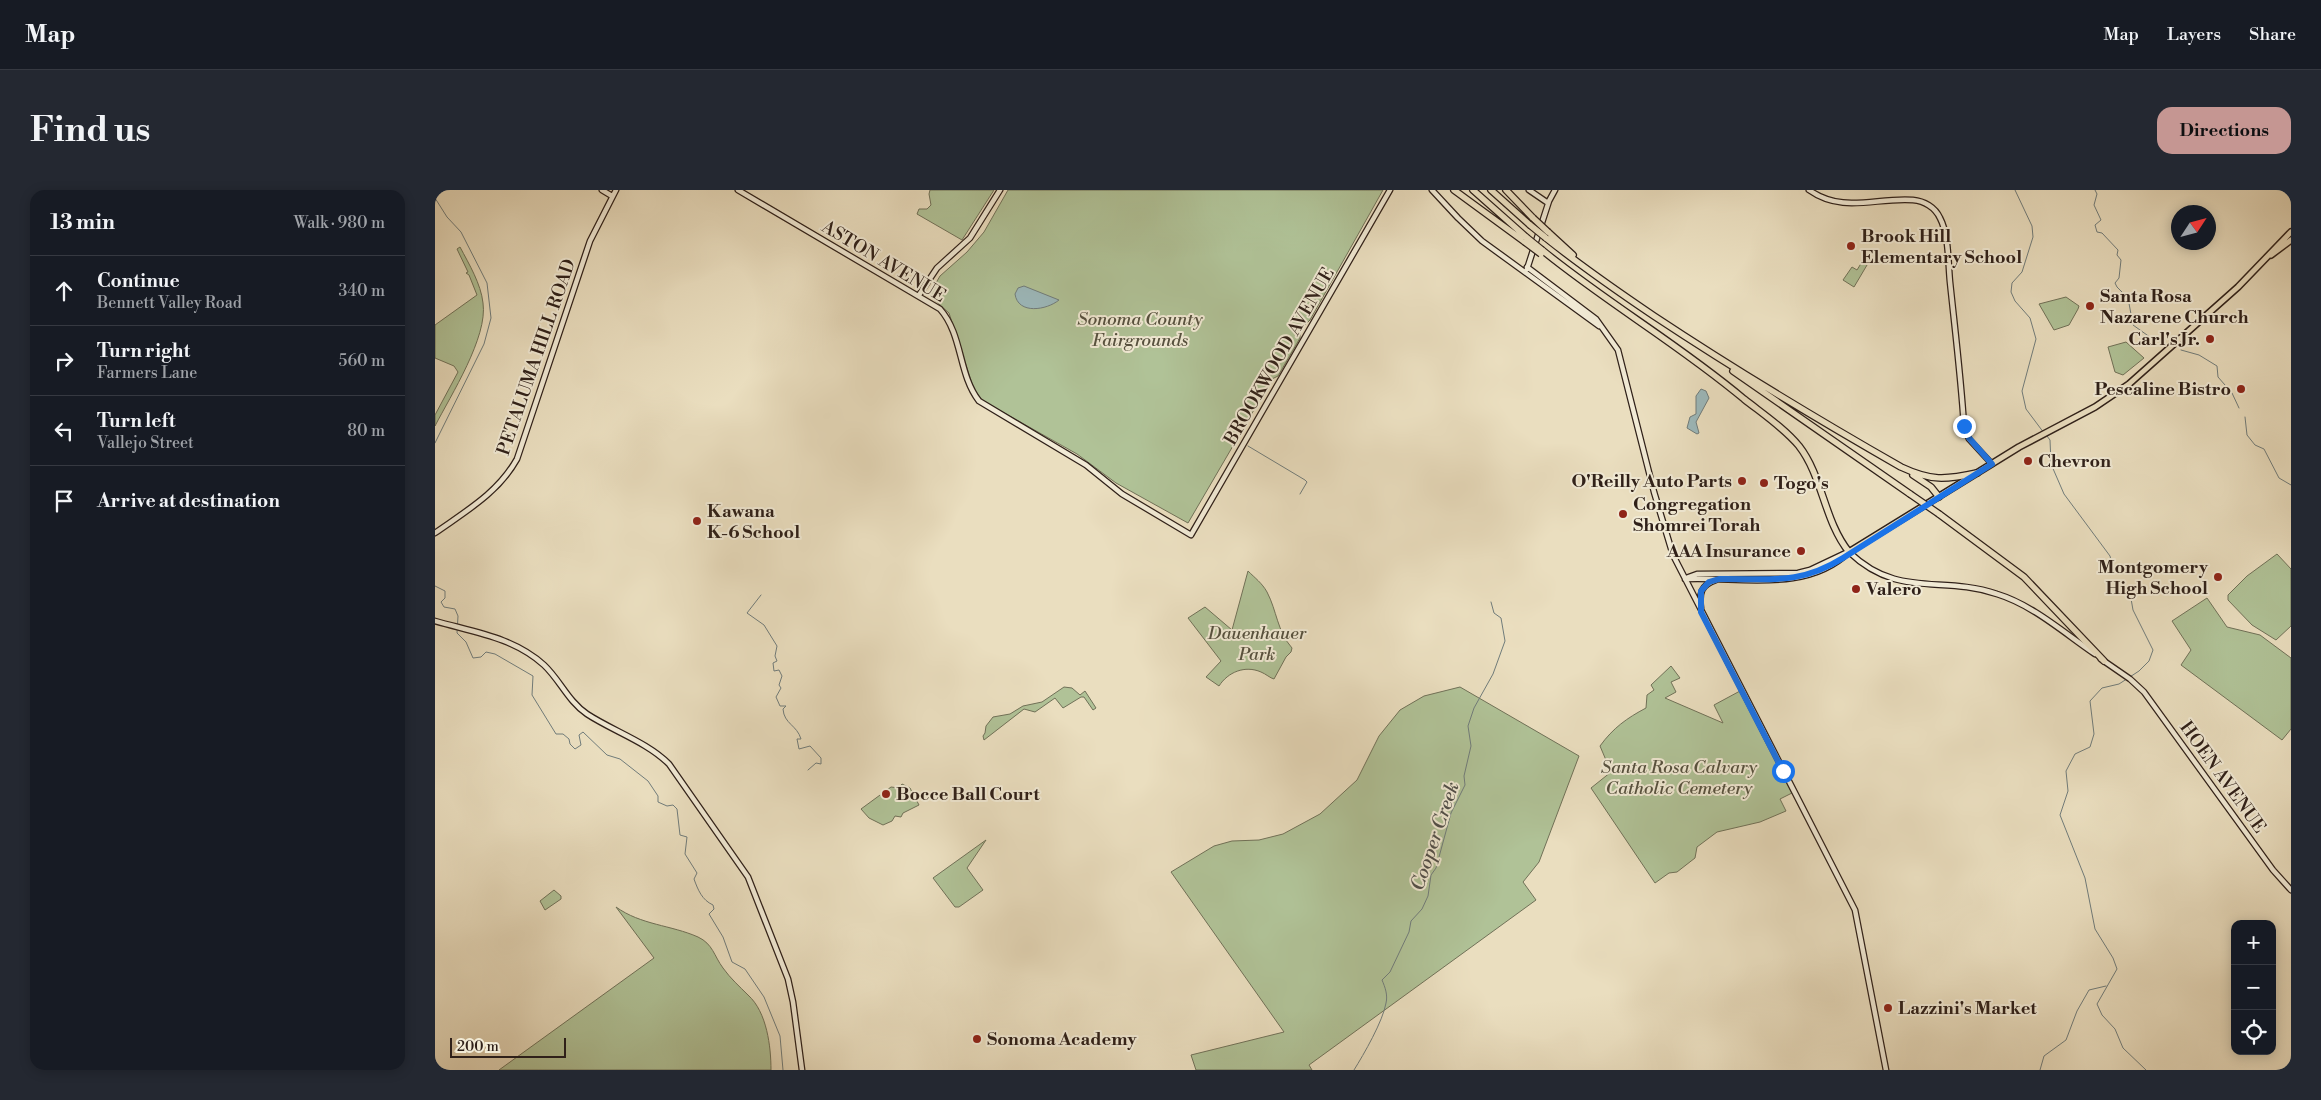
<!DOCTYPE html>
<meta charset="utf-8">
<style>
:root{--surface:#171b24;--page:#242831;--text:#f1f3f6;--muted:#9ea1a6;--line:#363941;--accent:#c59692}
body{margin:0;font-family:"Libre Bodoni",serif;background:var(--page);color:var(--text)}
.controls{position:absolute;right:15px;bottom:15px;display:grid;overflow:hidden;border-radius:10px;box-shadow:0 2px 12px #0003}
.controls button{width:45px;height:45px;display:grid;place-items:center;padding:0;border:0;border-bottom:1px solid var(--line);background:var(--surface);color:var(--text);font:25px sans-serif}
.compass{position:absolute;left:1736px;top:15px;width:45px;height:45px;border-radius:50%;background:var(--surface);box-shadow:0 2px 12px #0003;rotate:54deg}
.scale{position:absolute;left:15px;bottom:12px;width:116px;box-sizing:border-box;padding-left:5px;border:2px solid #2f2019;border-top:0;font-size:14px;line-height:18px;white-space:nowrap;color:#2f2019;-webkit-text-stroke:4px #f1ead5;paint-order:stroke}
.stop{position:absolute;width:15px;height:15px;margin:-11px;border:4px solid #1a73e8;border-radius:50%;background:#fff}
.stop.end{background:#1a73e8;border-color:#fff;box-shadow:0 1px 5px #0008}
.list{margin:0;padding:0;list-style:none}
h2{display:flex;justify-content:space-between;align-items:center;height:65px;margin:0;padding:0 20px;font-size:21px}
h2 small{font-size:16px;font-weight:400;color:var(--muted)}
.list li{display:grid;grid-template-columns:32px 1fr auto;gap:15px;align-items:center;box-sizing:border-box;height:70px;padding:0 20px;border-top:1px solid var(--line)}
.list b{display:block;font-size:19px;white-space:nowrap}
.list p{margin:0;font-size:16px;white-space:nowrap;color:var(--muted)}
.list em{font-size:16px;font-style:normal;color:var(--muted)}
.icon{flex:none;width:28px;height:28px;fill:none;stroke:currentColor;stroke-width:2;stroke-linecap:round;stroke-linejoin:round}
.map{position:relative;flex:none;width:1856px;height:880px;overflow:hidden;border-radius:15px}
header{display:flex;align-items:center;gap:30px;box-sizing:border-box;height:70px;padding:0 25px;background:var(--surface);border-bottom:1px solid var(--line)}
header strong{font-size:24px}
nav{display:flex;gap:28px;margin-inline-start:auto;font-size:18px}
.intro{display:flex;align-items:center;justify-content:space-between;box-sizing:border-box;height:120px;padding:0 30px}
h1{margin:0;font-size:35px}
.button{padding:12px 22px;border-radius:15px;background:var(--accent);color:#111;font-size:18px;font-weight:700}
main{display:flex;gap:30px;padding:0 30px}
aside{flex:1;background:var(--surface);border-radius:15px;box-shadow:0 2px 12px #0003}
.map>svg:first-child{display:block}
.green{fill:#b0c297;stroke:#707158}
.water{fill:#9cb9bc;stroke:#707c7b}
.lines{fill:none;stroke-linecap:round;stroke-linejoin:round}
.stream{stroke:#707c7b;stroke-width:1}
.secondary-casing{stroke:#2f2019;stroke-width:7}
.primary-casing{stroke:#2f2019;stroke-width:8}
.highway-casing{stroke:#2f2019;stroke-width:8}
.secondary{stroke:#f1ead5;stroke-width:4.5}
.primary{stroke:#eadebf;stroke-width:5}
.highway{stroke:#eadebf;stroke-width:5.5}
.highway-bridge-casing{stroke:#2f2019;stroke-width:8;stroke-linecap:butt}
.highway-bridge{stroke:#eadebf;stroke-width:5.5}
.route{stroke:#1a73e8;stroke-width:6}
.poi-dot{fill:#8f2418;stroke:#f1ead5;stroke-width:2}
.labels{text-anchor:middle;stroke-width:4;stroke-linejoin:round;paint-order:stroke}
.poi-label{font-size:18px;font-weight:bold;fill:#2f2019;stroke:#f1ead5;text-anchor:start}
.street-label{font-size:18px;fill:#2f2019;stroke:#f1ead5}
.park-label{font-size:18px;font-style:italic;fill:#56513f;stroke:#f1ead5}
.water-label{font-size:19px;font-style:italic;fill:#504e4a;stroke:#f1ead5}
</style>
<header>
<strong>Map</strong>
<nav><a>Map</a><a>Layers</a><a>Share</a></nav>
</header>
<div class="intro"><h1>Find us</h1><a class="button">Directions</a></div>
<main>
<aside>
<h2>13 min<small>Walk · 980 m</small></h2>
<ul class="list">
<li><svg class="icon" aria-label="ahead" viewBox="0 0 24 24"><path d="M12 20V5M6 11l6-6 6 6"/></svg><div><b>Continue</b><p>Bennett Valley Road</p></div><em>340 m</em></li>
<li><svg class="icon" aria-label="right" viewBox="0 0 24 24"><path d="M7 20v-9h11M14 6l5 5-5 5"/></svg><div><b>Turn right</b><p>Farmers Lane</p></div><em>560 m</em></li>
<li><svg class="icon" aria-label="left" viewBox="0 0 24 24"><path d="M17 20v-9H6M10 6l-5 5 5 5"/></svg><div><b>Turn left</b><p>Vallejo Street</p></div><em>80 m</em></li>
<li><svg class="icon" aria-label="arrive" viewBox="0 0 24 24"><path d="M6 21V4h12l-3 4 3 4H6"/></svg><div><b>Arrive at destination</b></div></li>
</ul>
</aside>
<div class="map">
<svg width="1856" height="880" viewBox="0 0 1856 880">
<rect width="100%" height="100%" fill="#eadebf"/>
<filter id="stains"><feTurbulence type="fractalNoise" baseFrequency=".004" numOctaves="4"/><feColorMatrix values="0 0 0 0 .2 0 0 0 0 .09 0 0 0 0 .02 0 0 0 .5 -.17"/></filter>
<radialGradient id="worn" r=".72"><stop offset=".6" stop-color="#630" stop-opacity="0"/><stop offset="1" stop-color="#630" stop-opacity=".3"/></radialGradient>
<!-- green -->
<path class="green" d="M495,0H559L527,50L482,24L484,19H492L496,15L494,4Z
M573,0H948L875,130L865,140V148L843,186L837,189L753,333L681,293L642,264L548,211L539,200L514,123L494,105L505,86L532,62L549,42Z
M25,57C34,74 46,94 48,113C53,147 16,205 0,236V225L23,182L19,176L0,168V135L42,105L34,85L31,83L33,82L22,59Z
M1430,67L1435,70L1419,97L1408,90L1417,77L1422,80Z
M1631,107L1644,116L1643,119L1634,135L1619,140L1604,114Z
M1691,152L1709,168L1688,185L1680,182L1673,157Z
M1842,364L1856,379V436L1841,450L1817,435L1793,410V405L1812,386Z
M813,381C820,388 827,393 832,402C842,421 842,441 857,458L856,462L851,467L839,489C835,488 831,484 826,482C810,475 793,482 784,496L771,487L786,471L753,428L770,417L797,440Z
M1772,408L1792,437L1825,445L1856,468V539L1847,550L1746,475L1756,460L1737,431Z
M1236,476L1245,488L1236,492L1241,502L1230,508L1288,533L1279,515L1305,501L1357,603L1345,609L1351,621L1325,632L1282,642L1262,657L1260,668L1242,682L1234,683L1220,693L1156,598L1176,582L1165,556C1178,538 1192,528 1211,518L1212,505L1219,500L1216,495Z
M629,497L637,498L645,505L650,501L661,518L658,520L649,507H646L628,518L620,508L600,522L589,519L549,550L548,546L550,543L551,536L558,527L575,524L588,516L607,512Z
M1025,497L1144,566L1104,672L1088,692L1101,710L874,875L877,880H761L756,865L849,842L736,682L779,656L797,651L824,650L848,644L885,624L922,590L944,546L965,520L989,506Z
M467,594L475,598L484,615L468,623L466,627L460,626L457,631L448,635L434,628L426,619L456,597L464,598Z
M551,650L532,678L548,700L524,717H520L498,688Z
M119,700L126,706V709L110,720L105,711Z
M181,717C206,735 236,735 263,747C278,754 279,766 288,778C295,788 305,797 313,805C332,822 336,857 336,880H64L219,768Z"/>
<!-- water -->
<path class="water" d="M589,96L624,110C612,120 583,125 580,104L583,98Z
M1266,199L1271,201L1274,208L1261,232L1264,243L1262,244L1252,238L1255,227L1261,224V206Z"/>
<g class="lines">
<!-- stream -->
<path class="stream" d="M1580,0L1597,36L1598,47L1587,82L1577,93L1576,102L1580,111L1595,128L1601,149L1587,201L1591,219L1609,243
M1660,0L1662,4L1659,15L1666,30L1660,35L1662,42L1667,43L1683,60L1682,65L1686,70L1684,88L1680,93L1682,97L1693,108L1698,135L1719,150L1729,153
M0,8L12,27L26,42L52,93L56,128L49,154L0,253
M1746,160L1764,165L1782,176L1783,187L1797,203L1804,218
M1810,227L1812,245L1820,255L1829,259L1844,288L1856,295
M1612,246L1615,250L1616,274L1629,304L1675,366L1676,370
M813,256L870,290L872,292L865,304
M1686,392L1695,403L1698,420L1718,460L1714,471L1704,481L1684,494L1667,498L1655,511L1659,544L1655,557L1640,564L1631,581L1633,601L1625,625L1650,688L1660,739L1678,768L1682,779L1662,814L1667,825L1680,839L1688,858L1711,880
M0,396L10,401V408L6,412L9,417L20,419L23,426L22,443L31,452L38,468L46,467L51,462L60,464L98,486L97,505L121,544H128L134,549L135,554L140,559L146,555L144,545L148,542L172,565L185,569L213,591L223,606V612L232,616L238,615L242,619L245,645L252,647L250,664L262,683L259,689C263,700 267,710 278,715L279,719L274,724L288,747L297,772L310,779L329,807L345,846L348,880
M326,405L312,423L329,435L342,456L340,466L342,471L338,473L339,481L344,480L347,486L344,495L346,498L341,507L345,516H351L348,519C349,534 362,535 366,549H362L364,559L375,556L386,568V574L381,573L373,580
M919,880C929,864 948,831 951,813C953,805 950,797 947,790L955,782L974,742L976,731L987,719L993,706L996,685L1001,678L1016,623L1030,595L1029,586L1036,556L1033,536L1039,518L1058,484L1070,451L1066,428L1059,423L1056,412
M1605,880L1609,866L1631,850L1642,821L1654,800L1671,796"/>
<defs>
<path id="secondary" d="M167,0L177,6
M303,0L505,119C528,145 523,184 544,211L651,275L687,304L756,345L955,0
M997,0L1023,28L1047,51L1164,136
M1094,0L1113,13
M1374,0C1408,24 1441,7 1478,10C1489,11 1500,17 1505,28C1514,45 1513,72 1515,92C1520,140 1526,188 1529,236L1534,249L1557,274
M1092,77L1161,129L1183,160L1219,302L1238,365L1420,720L1451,880
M1092,79L1114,11L1120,0
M484,105L502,78L535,48L565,0
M0,343C31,321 63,303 82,269L155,51L181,0
M1414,362C1463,409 1506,385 1562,404C1598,415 1629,443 1660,464
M1251,388L1262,384L1363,383L1375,380L1413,362
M1250,389C1303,386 1371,404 1414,362
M1266,418C1264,403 1266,395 1281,390
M0,431C38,442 78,447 109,475C125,490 133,511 152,524C178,541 212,552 234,574L313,687L353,789L358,812L367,880
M1666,469L1695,489L1709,502L1838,680L1856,700"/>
<path id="primary" d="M1836,65L1856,50
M1414,362L1584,257L1660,217L1694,194L1803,97L1856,42"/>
<path id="highway" d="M1019,0L1090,52
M1038,0L1091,47
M1056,0L1095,35
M1071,0L1098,28
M1113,42L1138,65
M1111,48C1146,76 1182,101 1219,126C1299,179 1382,229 1466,277C1496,291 1510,290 1542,283
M1107,60C1172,113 1245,155 1309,209C1328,224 1349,238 1364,256C1388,287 1389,331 1414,362
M1298,181L1475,304
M1478,285L1496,297L1504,307
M1504,324L1589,387L1669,471"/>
</defs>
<!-- secondary casing -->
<use href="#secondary" class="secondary-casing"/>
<!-- primary casing -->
<use href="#primary" class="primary-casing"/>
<!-- highway casing -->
<use href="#highway" class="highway-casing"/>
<!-- secondary -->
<use href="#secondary" class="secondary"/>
<!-- primary -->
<use href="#primary" class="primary"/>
<!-- highway -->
<use href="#highway" class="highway"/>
<defs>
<path id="highway-bridge" d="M1098,28L1113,42
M1095,35L1111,48
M1091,47L1107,60
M1090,52L1106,64
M1475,304L1504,324"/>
</defs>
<!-- highway-bridge casing -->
<use href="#highway-bridge" class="highway-bridge-casing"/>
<!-- highway-bridge -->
<use href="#highway-bridge" class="highway-bridge"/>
</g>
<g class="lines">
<!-- route -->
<path class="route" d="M1348,581L1266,422V401L1274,392L1284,389C1333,388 1363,396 1408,368L1557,274L1534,248L1529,236"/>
</g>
<!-- markers -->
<g class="poi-dot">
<circle cx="1416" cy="56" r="5"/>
<circle cx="1655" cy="116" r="5"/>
<circle cx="1775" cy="149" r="5"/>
<circle cx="1806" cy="199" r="5"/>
<circle cx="1593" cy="271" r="5"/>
<circle cx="1307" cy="291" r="5"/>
<circle cx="1329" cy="293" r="5"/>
<circle cx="1188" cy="324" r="5"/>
<circle cx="262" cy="331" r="5"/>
<circle cx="1366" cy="361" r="5"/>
<circle cx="1783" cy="387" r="5"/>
<circle cx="1421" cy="399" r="5"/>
<circle cx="451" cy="604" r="5"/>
<circle cx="1453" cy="818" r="5"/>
<circle cx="542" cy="849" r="5"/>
</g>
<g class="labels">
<!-- poi labels -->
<g class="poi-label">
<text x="1426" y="52">Brook Hill<tspan x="1426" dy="21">Elementary School</tspan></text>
<text x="1665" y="112">Santa Rosa<tspan x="1665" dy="21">Nazarene Church</tspan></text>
<text x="1765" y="155" text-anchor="end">Carl's Jr.</text>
<text x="1796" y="205" text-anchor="end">Pescaline Bistro</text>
<text x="1603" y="277">Chevron</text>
<text x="1297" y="297" text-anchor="end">O'Reilly Auto Parts</text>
<text x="1339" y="299">Togo's</text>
<text x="1198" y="320">Congregation<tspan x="1198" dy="21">Shomrei Torah</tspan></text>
<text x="272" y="327">Kawana<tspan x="272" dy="21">K-6 School</tspan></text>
<text x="1356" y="367" text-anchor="end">AAA Insurance</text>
<text x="1773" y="383" text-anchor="end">Montgomery<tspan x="1773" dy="21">High School</tspan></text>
<text x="1431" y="405">Valero</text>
<text x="461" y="610">Bocce Ball Court</text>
<text x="1463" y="824">Lazzini's Market</text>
<text x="552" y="855">Sonoma Academy</text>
</g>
<!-- street labels -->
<g class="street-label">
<text transform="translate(449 71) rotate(31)" y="6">ASTON AVENUE</text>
<text transform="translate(844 166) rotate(-60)" y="6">BROOKWOOD AVENUE</text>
<text transform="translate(101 167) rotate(-71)" y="6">PETALUMA HILL ROAD</text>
<text transform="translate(1788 587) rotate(54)" y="6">HOEN AVENUE</text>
</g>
<!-- park labels -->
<g class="park-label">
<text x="705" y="135">Sonoma County<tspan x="705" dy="21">Fairgrounds</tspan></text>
<text x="822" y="449">Dauenhauer<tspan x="822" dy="21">Park</tspan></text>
<text x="1244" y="583">Santa Rosa Calvary<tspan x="1244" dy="21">Catholic Cemetery</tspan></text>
</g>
<!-- water labels -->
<g class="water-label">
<text transform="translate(999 646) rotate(-71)" y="7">Cooper Creek</text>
</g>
</g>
<rect width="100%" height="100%" filter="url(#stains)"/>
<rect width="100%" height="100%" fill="url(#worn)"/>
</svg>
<div class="controls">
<button>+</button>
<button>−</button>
<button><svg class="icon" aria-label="locate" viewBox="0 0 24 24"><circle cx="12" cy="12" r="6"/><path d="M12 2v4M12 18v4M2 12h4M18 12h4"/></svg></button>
</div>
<svg class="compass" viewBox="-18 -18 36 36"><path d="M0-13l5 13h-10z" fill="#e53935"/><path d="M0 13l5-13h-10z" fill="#9ea1a6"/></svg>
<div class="scale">200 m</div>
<div class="stop" style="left:1348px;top:581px"></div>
<div class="stop end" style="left:1529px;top:236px"></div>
</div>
</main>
